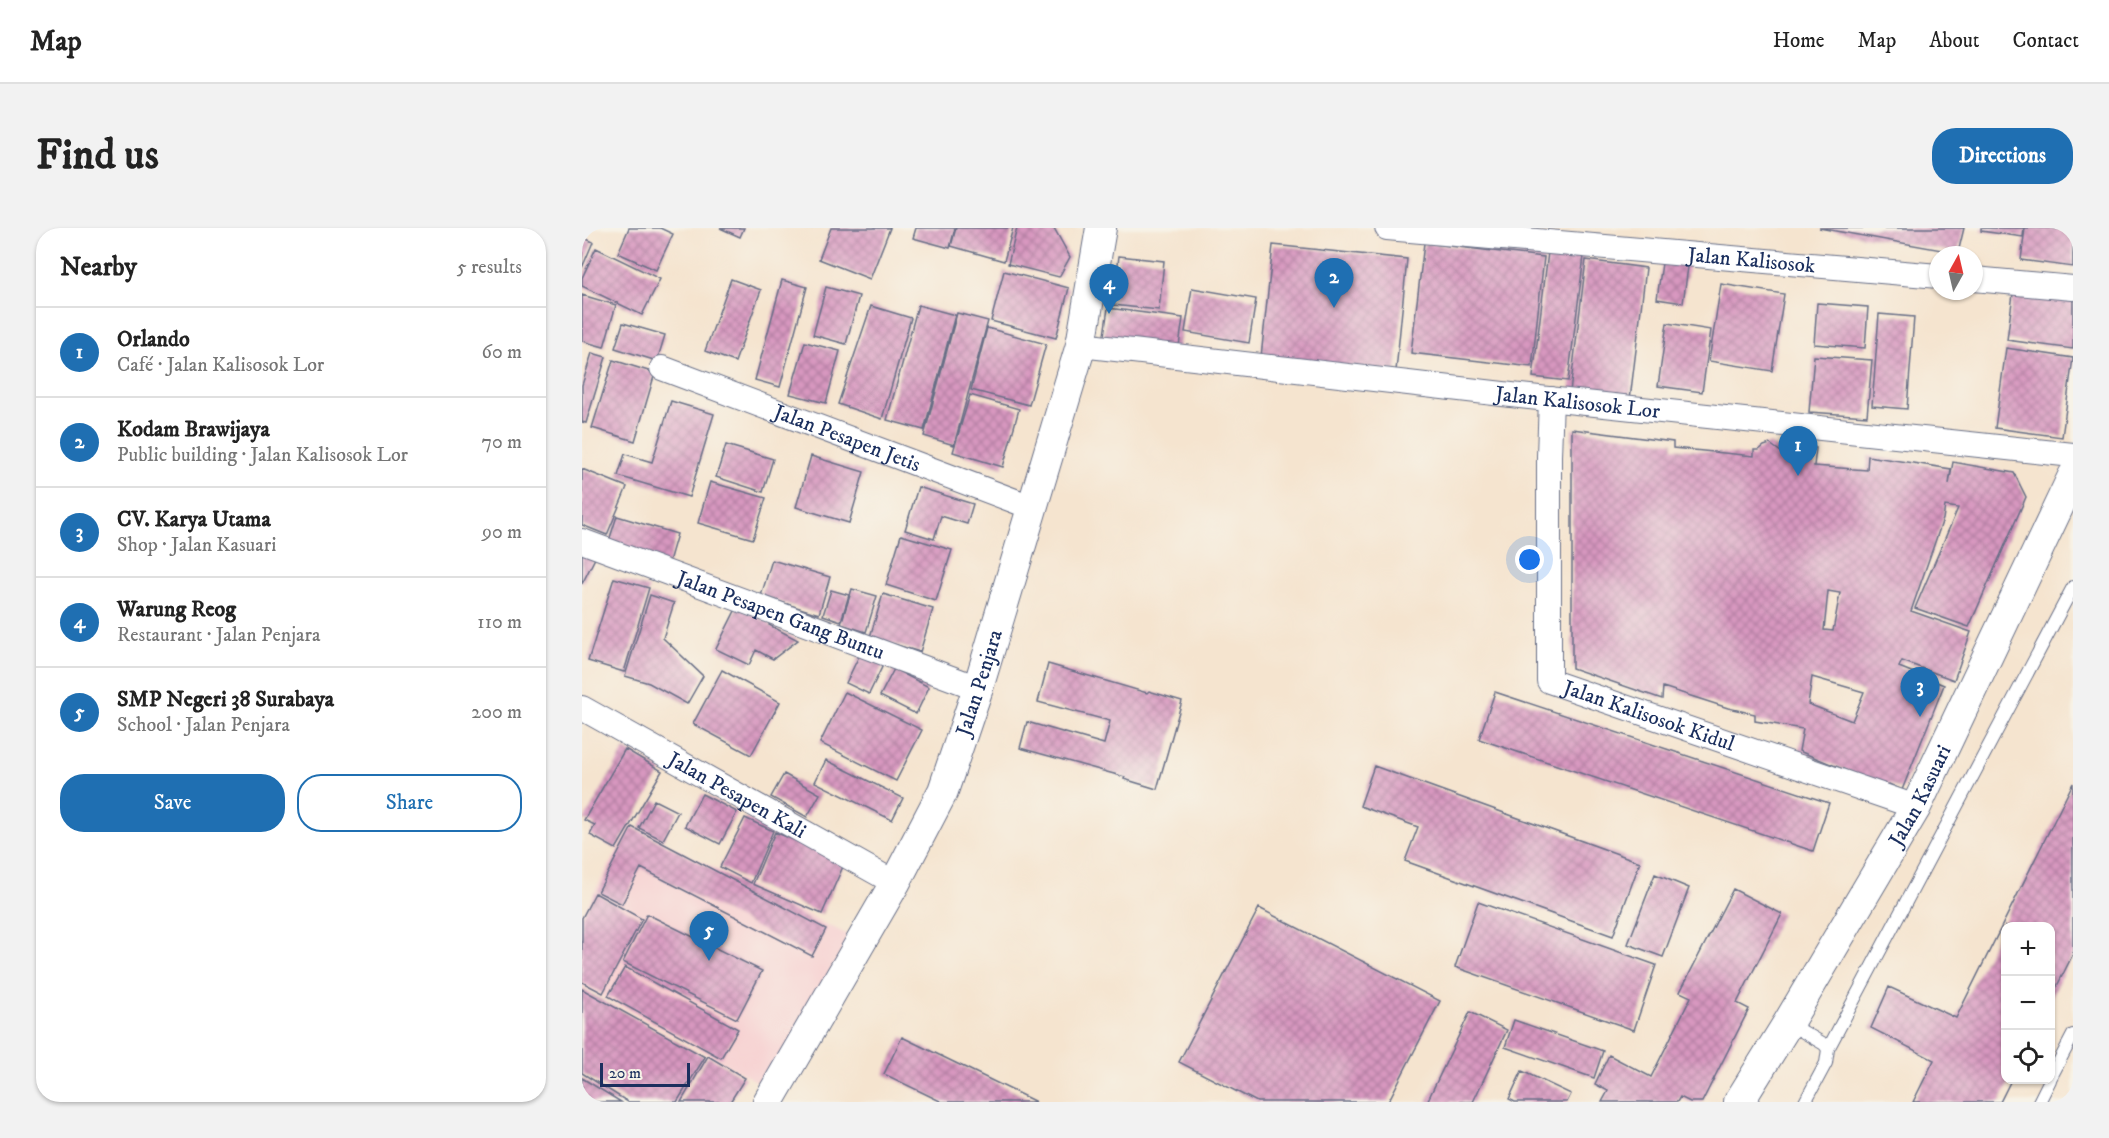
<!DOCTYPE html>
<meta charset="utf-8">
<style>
:root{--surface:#fff;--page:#f2f2f2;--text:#222;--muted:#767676;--line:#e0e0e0;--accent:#1f6fb2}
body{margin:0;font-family:"IM FELL DW Pica",serif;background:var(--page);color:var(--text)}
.controls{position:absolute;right:18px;bottom:18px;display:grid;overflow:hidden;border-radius:12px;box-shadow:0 2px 4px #0004}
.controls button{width:54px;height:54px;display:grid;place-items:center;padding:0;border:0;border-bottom:2px solid var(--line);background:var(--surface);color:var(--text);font:30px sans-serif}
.compass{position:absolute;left:1347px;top:18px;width:54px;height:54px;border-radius:50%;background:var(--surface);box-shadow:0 2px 4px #0004;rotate:8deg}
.scale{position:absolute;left:18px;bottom:15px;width:90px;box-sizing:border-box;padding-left:6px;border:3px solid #1b2f5e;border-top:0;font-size:16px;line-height:21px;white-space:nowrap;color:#1b2f5e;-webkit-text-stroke:4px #f7f3e8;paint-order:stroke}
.you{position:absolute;left:948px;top:332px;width:21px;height:21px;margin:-15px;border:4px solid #fff;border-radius:50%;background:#1a73e8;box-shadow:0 0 0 9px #1a73e833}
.badge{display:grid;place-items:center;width:39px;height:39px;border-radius:50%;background:var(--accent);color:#fff;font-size:20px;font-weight:700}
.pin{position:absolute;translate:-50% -50px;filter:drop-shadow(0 2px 3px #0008)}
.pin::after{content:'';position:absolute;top:32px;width:21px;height:18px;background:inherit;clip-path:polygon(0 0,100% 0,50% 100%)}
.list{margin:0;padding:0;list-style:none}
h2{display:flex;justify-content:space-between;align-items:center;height:78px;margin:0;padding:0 24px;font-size:26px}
h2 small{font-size:20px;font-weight:400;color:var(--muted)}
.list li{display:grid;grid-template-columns:39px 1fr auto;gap:18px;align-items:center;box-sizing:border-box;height:90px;padding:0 24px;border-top:2px solid var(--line)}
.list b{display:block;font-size:22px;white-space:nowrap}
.list p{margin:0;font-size:20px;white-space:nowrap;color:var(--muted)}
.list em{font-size:20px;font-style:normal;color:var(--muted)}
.actions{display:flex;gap:12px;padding:18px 24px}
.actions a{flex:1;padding:14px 0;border:2px solid var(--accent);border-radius:24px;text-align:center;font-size:21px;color:var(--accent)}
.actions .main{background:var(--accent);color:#fff}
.icon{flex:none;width:33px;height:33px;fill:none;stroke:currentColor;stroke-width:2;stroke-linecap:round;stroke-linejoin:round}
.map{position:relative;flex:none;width:1491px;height:874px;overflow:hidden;border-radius:24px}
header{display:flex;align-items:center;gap:36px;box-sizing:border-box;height:84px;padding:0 30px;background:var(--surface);border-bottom:2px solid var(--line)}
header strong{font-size:28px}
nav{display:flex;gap:33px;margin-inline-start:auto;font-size:21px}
.intro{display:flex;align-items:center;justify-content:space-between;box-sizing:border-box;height:144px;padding:0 36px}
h1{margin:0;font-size:42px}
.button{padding:15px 27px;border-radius:24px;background:var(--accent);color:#fff;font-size:21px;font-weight:700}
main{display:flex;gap:36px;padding:0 36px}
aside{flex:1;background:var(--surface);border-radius:24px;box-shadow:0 2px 4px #0004}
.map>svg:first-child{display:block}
.built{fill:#f7cfd0}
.building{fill:url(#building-cross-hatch);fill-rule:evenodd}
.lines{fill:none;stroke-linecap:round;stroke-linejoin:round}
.service-casing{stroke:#676e86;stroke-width:14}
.minor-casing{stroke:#676e86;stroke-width:26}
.tertiary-casing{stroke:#676e86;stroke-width:32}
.service{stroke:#fff;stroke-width:12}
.minor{stroke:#fff;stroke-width:24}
.tertiary{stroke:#fff;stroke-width:30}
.labels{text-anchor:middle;stroke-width:6;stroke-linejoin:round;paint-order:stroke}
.street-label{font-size:21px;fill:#1b2f5e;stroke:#f7f3e8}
</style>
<header>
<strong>Map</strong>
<nav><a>Home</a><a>Map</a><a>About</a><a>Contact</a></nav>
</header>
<div class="intro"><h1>Find us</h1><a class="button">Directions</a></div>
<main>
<aside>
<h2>Nearby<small>5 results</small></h2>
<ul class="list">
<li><span class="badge">1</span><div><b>Orlando</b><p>Café · Jalan Kalisosok Lor</p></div><em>60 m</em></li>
<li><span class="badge">2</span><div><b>Kodam Brawijaya</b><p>Public building · Jalan Kalisosok Lor</p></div><em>70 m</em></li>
<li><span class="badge">3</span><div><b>CV. Karya Utama</b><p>Shop · Jalan Kasuari</p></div><em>90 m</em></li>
<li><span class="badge">4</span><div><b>Warung Reog</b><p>Restaurant · Jalan Penjara</p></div><em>110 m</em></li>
<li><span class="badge">5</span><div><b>SMP Negeri 38 Surabaya</b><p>School · Jalan Penjara</p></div><em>200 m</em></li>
</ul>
<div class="actions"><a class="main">Save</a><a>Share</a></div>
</aside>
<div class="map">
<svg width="1491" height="874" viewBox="0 0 1491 874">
<defs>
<pattern id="building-cross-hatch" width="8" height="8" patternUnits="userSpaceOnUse" patternTransform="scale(1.5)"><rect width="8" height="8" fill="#d898c0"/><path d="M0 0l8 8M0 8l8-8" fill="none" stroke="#ae7c9f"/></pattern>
</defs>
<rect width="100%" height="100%" fill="#f7f3e8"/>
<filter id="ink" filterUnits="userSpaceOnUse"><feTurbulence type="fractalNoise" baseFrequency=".0167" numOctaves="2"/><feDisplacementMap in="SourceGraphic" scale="12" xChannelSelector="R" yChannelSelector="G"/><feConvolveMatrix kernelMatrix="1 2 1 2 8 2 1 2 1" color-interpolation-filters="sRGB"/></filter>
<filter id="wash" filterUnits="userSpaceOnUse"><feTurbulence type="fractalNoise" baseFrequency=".008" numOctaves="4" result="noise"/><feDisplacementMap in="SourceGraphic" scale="24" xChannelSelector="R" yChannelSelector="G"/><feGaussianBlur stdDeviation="1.35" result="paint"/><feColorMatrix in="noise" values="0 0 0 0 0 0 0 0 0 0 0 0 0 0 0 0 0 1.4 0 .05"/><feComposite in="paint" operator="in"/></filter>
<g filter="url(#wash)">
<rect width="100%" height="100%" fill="#f5e4cf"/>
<!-- built -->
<path class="built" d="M49,598L268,708L187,860L0,758V686Z"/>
<g id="blocks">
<!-- building -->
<path class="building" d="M47,0H78L91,6L74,42L36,25Z
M138,0H162L158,9Z
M249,0H308L288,51L237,31Z
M334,0H373L368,20L331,10Z
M374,0H431L422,33L369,18Z
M435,0H472L488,29L477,49L426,36Z
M1237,0H1382L1376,25Z
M1399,0H1442L1441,9L1399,3Z
M1443,0H1468L1491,3V39L1439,32Z
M0,9L11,14L0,40Z
M842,15L962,29L950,139L829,125Z
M691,17L825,31L814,143L679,129Z
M14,20L78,51L60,87L0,58V50Z
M966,24L1002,28L986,153L951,149Z
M537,28L582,33L577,82L531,77Z
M1081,28L1107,32L1101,75L1075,71Z
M1004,32L1064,40L1048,171L988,164Z
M422,43L487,60L474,110L409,93Z
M149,51L179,62L153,134L123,123Z
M200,52L225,59L198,159L173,152Z
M1139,56L1202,66L1190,143L1127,133Z
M1432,58L1491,67V121L1425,112Z
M244,59L277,68L264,116L231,107Z
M610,60L674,71L667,115L603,104Z
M0,67L34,77L22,119L0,113Z
M1235,75L1286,79L1283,120L1232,116Z
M336,77L373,87L342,202L305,192Z
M289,78L329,90L300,191L256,176Z
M526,80L601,90L596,125L521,114Z
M375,85L406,93L372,217L342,208Z
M1297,86L1332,89L1325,181L1290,178Z
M41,95L83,107L75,133L33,120Z
M1085,95L1129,102L1120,164L1076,158Z
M405,100L464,116L447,177L389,162Z
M223,114L258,123L244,175L208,166Z
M1424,120L1491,130L1480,209L1413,200Z
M10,125L24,129L4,195L0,194V157Z
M1232,128L1290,132L1285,188L1227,184Z
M31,132L73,145L53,213L10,200Z
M388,167L437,181L421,239L371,224Z
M89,173L132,186L107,269L36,248L43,226L70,234Z
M990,201L1091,214V220L1172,228V222H1177L1182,218L1188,216L1199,224L1203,225L1204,218L1234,220L1232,238L1285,242L1286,228L1369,241L1367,256L1371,234L1432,245L1444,269L1387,399L1333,380L1376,280L1363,278L1361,291L1329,383L1389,404L1372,452L1320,433L1317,439L1362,457L1320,562L1307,556L1305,559L1217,523L1221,501L1173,493V486L1146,480L1081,459L1080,471L990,440ZM1246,363L1258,365L1251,403L1242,402ZM1230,449L1282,464L1270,493L1226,476Z
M144,217L191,231L181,264L134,249Z
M229,228L282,244L267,295L214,279Z
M0,241L45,259L25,307L0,297Z
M128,254L184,270L171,311L116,295Z
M336,259L391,276L385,296L359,288L352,311L323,302Z
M35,288L95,306L86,337L25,319Z
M319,307L370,322L354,373L304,357Z
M0,323L13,330L0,356Z
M190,332L248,349L237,386L179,368Z
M32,350L67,360L42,444L6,433Z
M270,361L295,368L284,404L259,396Z
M249,362L267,367L259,393L241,387Z
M301,366L351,381L338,424L288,409Z
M68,367L92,375L81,410L121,448L105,476L67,455L43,448Z
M155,379L188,395L187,397L216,412L191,431L174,422L167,437L134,421Z
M278,426L301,437L287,466L264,455Z
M466,436L565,465L567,463L600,473L575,561L542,551L543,549L438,520L445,494L522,516L528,493L456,474Z
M312,441L347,459L334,486L298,468Z
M140,442L198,474L169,527L111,496Z
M263,464L340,502L314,553L238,515Z
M913,464L1247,575L1231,623L897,511Z
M43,521L80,543L34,621L8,607L13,597L2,592Z
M244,532L321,570L310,592L233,554Z
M792,538L1058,634L1031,708L823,633L836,599L778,578Z
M202,546L238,566L225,589L189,569Z
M1491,555V726L1468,772V698H1424V852H1429L1418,874H1331L1352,832L1289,800L1307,759L1374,790Z
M120,566L155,584L138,616L103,598Z
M72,572L96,584L81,612L57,600Z
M163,590L191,603L169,655L138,639Z
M50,599L244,701L230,728L59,640L40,676L16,664Z
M193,604L263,634L240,686L171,656Z
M1073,646L1107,660L1081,729L1046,716Z
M1151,661L1200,686L1155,775L1167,781L1120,874H1108L1098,869L1095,874H1020L1026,863L1013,856L1027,827L1069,849L1109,769L1098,764Z
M13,665L60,691L21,765L0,754V690Z
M896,674L1074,737L1052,802L873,739Z
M677,680L858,773L806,874H675L597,834Z
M65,686L180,743L155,791L41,734Z
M43,739L156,801L139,830L26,768Z
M0,761L123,829L95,874H46L0,845Z
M888,784L925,802L891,874H845Z
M932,792L1021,823L1012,850L923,819Z
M320,809L454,874H360L302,846Z
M126,828L163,850L148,874H99Z
M940,843L989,866L985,874H933L927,871Z
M0,850L39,874H0Z"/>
</g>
</g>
<g filter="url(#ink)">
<use href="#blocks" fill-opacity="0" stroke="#676e86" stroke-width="1.5"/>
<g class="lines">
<defs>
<path id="service" d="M1206,795L1242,816L1246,821L1244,835L1223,874
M1246,821L1491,359
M1468,851L1491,807
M1457,874L1468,852"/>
<g id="minor">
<path id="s1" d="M805,0L1356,48"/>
<path d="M1392,51L1491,60"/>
<path id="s2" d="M499,117L938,168L1491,227"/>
<path id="s3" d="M80,140L449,279"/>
<path id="s4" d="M969,171L967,228V453L1334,579"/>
<path id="s5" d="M0,313L396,460"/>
<path id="s6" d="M0,480L313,655"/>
</g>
<g id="tertiary">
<path id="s7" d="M186,874L313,655L361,563L396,460L499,117L519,0"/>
<path id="s8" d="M1157,874L1206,795L1334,579L1491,248"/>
</g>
</defs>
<!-- service casing -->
<use href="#service" class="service-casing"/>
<!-- minor casing -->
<use href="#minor" class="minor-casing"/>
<!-- tertiary casing -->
<use href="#tertiary" class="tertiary-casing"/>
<!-- service -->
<use href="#service" class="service"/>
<!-- minor -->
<use href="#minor" class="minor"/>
<!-- tertiary -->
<use href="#tertiary" class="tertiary"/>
</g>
</g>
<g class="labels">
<!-- street labels -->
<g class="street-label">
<text dy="7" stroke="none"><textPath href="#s1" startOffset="366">Jalan Kalisosok</textPath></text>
<text dy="7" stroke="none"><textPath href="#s2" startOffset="500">Jalan Kalisosok Lor</textPath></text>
<text dy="7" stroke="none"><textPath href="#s3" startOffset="198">Jalan Pesapen Jetis</textPath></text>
<text dy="7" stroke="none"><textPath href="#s5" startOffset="212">Jalan Pesapen Gang Buntu</textPath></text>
<text dy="7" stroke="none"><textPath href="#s7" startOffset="471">Jalan Penjara</textPath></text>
<text dy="7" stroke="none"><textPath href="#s4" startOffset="388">Jalan Kalisosok Kidul</textPath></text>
<text dy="7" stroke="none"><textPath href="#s6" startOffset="178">Jalan Pesapen Kali</textPath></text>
<text dy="7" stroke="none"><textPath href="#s8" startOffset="356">Jalan Kasuari</textPath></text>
</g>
</g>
</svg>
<div class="controls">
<button>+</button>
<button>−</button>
<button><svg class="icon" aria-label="locate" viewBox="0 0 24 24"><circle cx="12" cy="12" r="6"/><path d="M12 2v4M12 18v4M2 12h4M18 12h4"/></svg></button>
</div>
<svg class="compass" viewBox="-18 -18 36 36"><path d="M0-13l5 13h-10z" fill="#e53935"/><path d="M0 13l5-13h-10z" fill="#767676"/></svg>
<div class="scale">20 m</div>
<div class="you"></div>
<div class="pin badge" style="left:1216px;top:248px">1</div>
<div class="pin badge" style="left:752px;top:80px">2</div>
<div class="pin badge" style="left:1338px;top:489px">3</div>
<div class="pin badge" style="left:527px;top:86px">4</div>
<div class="pin badge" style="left:127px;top:733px">5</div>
</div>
</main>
